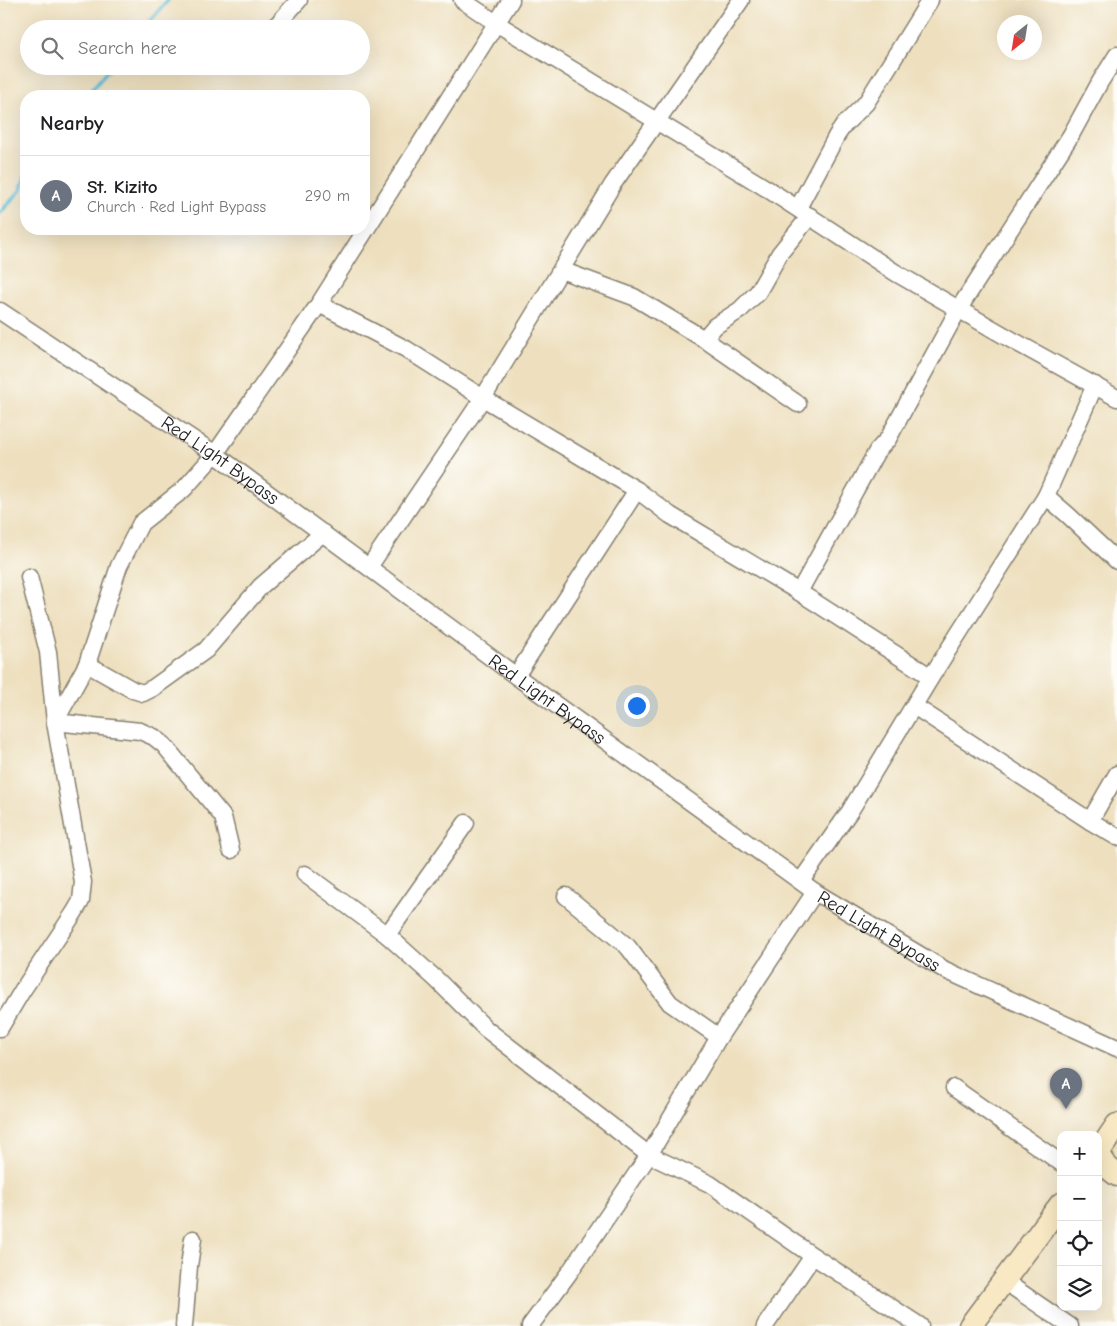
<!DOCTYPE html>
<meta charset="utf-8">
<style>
:root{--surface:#fff;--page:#f6f6f6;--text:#202124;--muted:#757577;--line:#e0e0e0;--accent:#db2777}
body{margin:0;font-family:"Comic Neue",sans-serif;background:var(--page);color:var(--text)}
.controls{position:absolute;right:15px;bottom:15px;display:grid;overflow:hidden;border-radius:10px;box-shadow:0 5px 20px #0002}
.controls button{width:45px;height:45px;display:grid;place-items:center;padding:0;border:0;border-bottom:1px solid var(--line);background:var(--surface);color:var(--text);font:25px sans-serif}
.compass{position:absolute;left:997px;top:15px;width:45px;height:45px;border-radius:50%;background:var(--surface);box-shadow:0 5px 20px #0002;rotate:210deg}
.you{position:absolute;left:636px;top:705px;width:18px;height:18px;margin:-12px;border:4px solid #fff;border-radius:50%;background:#1a73e8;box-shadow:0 0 0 8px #1a73e833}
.badge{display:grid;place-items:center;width:32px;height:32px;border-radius:50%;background:var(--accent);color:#fff;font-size:16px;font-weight:700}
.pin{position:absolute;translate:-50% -41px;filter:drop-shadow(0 1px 2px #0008)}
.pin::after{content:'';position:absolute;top:26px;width:18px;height:15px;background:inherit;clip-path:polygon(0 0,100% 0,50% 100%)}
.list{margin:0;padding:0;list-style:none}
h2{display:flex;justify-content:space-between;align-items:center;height:65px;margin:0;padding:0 20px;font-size:21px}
h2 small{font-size:16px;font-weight:400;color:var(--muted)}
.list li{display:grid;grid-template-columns:32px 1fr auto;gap:15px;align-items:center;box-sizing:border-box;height:80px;padding:0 20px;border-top:1px solid var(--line)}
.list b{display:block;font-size:19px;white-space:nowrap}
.list p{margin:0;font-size:16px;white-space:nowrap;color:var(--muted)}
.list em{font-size:16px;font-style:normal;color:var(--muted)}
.icon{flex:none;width:28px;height:28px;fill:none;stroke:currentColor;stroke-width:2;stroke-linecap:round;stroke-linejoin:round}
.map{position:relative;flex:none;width:1117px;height:1326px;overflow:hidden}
.search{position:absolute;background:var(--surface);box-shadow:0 5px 20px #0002;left:20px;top:20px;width:350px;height:55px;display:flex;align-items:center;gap:12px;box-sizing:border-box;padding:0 18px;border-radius:28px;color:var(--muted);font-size:19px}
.panel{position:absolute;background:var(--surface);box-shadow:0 5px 20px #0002;left:20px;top:90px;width:350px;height:145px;border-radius:20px}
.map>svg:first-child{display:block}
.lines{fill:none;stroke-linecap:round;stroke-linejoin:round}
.stream{stroke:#5cc0da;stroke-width:4}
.street-casing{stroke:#857e6e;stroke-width:19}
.secondary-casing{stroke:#857e6e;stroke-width:25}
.street{stroke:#fff;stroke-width:16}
.secondary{stroke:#f8e8c3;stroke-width:22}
.labels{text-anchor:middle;stroke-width:4.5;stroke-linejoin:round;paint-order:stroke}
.street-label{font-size:19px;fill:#1c1c1c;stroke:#fdfcf7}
</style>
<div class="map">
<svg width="1117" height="1326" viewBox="0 0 1117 1326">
<rect width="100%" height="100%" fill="#fdfcf7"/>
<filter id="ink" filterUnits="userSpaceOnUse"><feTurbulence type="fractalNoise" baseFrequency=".02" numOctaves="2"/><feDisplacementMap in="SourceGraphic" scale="10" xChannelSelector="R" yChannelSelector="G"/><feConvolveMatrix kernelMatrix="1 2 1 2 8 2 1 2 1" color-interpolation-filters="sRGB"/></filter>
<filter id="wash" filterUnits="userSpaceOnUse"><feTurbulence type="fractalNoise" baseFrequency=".0096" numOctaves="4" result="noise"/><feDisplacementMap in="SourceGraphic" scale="20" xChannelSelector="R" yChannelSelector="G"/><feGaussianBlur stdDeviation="1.12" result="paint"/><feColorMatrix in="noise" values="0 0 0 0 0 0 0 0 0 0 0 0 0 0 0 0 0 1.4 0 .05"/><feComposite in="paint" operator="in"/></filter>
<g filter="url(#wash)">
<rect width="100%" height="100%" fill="#eee0bf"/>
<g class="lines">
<!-- stream -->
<path class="stream" d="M143,29L168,0
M86,96L112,66
M0,213L20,191L26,174"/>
</g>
</g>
<g filter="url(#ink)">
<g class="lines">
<defs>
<g id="street">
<path d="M462,0L496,23L769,190L896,273L1012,340L1117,398"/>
<path d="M273,29L299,0"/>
<path d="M798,208L837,135L844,125L866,103L930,0"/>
<path d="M561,270L634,297L704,339L798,404"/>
<path d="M319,304L406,349L483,398L637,490L670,515L799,592L931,677"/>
<path id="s1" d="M0,311L215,454L516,676L815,892L945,970L1117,1048"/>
<path d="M704,339L715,326L740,310L758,292L780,253L810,216"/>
<path d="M1046,496L1068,515L1117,561"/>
<path d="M369,567L483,398L613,184L741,0"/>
<path d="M799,592L877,451L888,439L958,310L1071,135L1100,82L1117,55"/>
<path d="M87,664L133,690L143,693L153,688L206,650L261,586L323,533"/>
<path d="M516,676L637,490"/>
<path d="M914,706L1090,821L1117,837"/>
<path d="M1090,821L1117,774"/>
<path d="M231,850L223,817L164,745L154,737L140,731L55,722L87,664L119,566L141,523L184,489L215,454L319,304L511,0"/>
<path d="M305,874L387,935L437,980L486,1029L649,1155L710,1184L813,1256L920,1326"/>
<path d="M801,881L850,811L931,677L1046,496L1095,385"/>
<path d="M566,896L628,947L670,1003L719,1037"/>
<path d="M387,935L466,823"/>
<path d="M0,1028L22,991L74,913L81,901L83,882L55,722L48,652L29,577"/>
<path d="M954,1088L1061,1163"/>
<path d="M1004,1281L1070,1326"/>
<path d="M184,1326L189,1266L193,1239"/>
<path d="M530,1326L569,1273L649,1155L719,1037L815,892"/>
<path d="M765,1326L813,1256"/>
</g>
<path id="secondary" d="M1117,1125L1098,1153L1107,1167L1117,1175
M970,1326L1061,1204"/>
</defs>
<!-- street casing -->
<use href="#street" class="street-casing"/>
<!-- secondary casing -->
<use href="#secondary" class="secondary-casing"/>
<!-- street -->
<use href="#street" class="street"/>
<!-- secondary -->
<use href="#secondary" class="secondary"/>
</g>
</g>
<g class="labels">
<!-- street labels -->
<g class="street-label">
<text dy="7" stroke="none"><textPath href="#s1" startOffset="266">Red Light Bypass</textPath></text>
<text dy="7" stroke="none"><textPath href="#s1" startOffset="671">Red Light Bypass</textPath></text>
<text dy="7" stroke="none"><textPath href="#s1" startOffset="1076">Red Light Bypass</textPath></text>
</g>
</g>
</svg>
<div class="controls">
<button>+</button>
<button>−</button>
<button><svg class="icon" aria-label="locate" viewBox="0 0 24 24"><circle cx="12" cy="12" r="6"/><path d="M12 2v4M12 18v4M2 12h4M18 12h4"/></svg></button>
<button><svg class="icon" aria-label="layers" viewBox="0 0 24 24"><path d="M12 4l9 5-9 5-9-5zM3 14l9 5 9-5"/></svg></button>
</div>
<svg class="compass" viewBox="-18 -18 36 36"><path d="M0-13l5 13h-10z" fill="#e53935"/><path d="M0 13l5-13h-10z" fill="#757577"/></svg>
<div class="you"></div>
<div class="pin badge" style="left:1066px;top:1109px;background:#6b7280">A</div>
<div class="search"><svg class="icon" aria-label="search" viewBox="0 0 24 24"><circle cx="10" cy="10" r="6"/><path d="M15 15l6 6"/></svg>Search here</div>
<section class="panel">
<h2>Nearby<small></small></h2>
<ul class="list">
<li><span class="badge" style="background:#6b7280">A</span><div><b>St. Kizito</b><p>Church · Red Light Bypass</p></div><em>290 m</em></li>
</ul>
</section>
</div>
